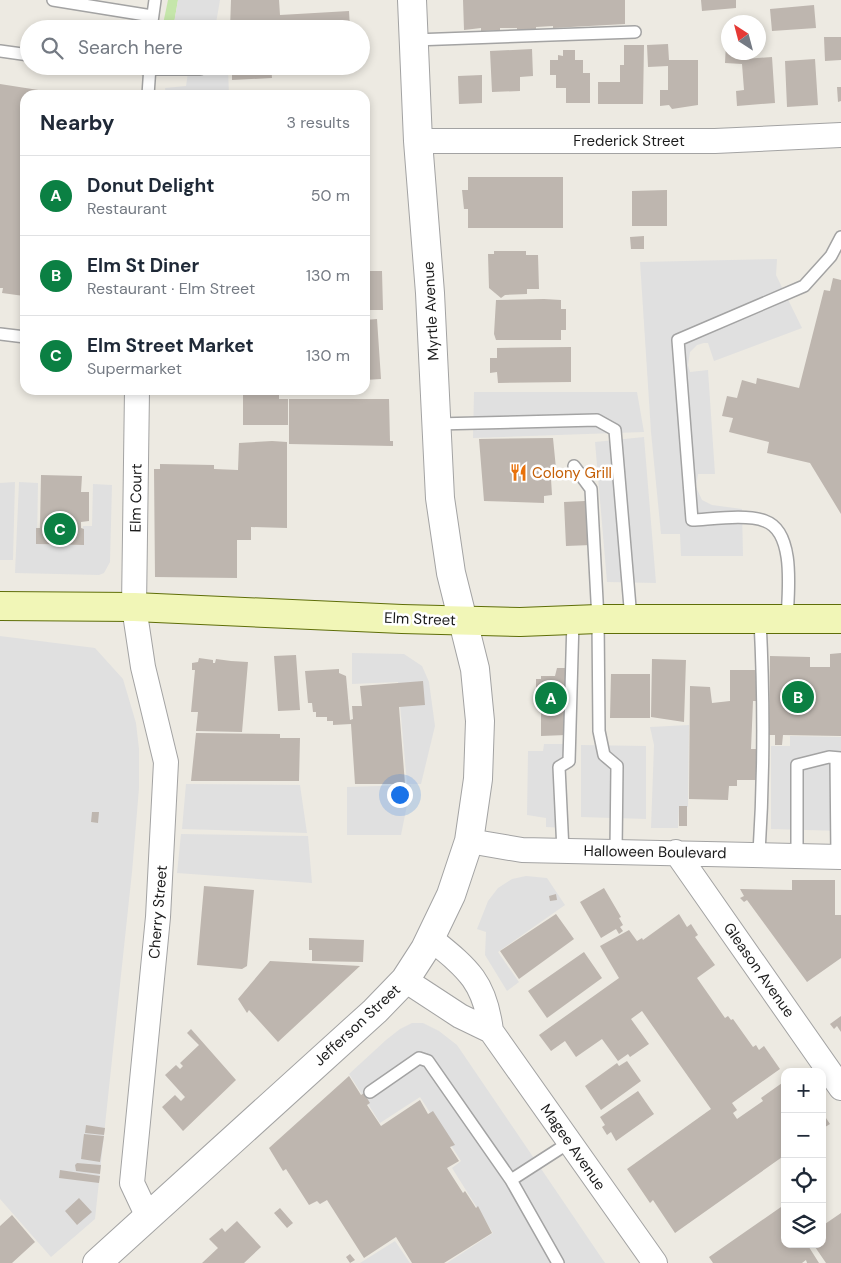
<!DOCTYPE html>
<meta charset="utf-8">
<style>
:root{--surface:#fff;--page:#f2f2f3;--text:#1f2937;--muted:#747a83;--line:#e0e1e3;--accent:#0b8043}
body{margin:0;font-family:"DM Sans",sans-serif;background:var(--page);color:var(--text)}
.controls{position:absolute;right:15px;bottom:15px;display:grid;overflow:hidden;border-radius:10px;box-shadow:0 2px 8px #0003}
.controls button{width:45px;height:45px;display:grid;place-items:center;padding:0;border:0;border-bottom:1px solid var(--line);background:var(--surface);color:var(--text);font:25px sans-serif}
.compass{position:absolute;left:721px;top:15px;width:45px;height:45px;border-radius:50%;background:var(--surface);box-shadow:0 2px 8px #0003;rotate:324deg}
.you{position:absolute;left:399px;top:794px;width:18px;height:18px;margin:-12px;border:4px solid #fff;border-radius:50%;background:#1a73e8;box-shadow:0 0 0 8px #1a73e833}
.badge{display:grid;place-items:center;width:32px;height:32px;border-radius:50%;background:var(--accent);color:#fff;font-size:16px;font-weight:700}
.pin{position:absolute;translate:-50% -50%;border:2px solid #fff;box-shadow:0 1px 5px #0006}
.list{margin:0;padding:0;list-style:none}
h2{display:flex;justify-content:space-between;align-items:center;height:65px;margin:0;padding:0 20px;font-size:21px}
h2 small{font-size:16px;font-weight:400;color:var(--muted)}
.list li{display:grid;grid-template-columns:32px 1fr auto;gap:15px;align-items:center;box-sizing:border-box;height:80px;padding:0 20px;border-top:1px solid var(--line)}
.list b{display:block;font-size:19px;white-space:nowrap}
.list p{margin:0;font-size:16px;white-space:nowrap;color:var(--muted)}
.list em{font-size:16px;font-style:normal;color:var(--muted)}
.icon{flex:none;width:28px;height:28px;fill:none;stroke:currentColor;stroke-width:2;stroke-linecap:round;stroke-linejoin:round}
.map{position:relative;flex:none;width:841px;height:1263px;overflow:hidden}
.search{position:absolute;background:var(--surface);box-shadow:0 2px 8px #0003;left:20px;top:20px;width:350px;height:55px;display:flex;align-items:center;gap:12px;box-sizing:border-box;padding:0 18px;border-radius:28px;color:var(--muted);font-size:19px}
.panel{position:absolute;background:var(--surface);box-shadow:0 2px 8px #0003;left:20px;top:90px;width:350px;height:305px;border-radius:15px}
.map>svg:first-child{display:block}
.grass{fill:#c5e6aa}
.parking{fill:#e0e0e0}
.building{fill:#beb6af}
.lines{fill:none;stroke-linecap:round;stroke-linejoin:round}
.service-casing{stroke:#a3a3a3;stroke-width:14}
.minor-casing{stroke:#a3a3a3;stroke-width:26}
.tertiary-casing{stroke:#a3a3a3;stroke-width:30}
.secondary-casing{stroke:#5f6e09;stroke-width:30}
.service{stroke:#fff;stroke-width:11}
.minor{stroke:#fff;stroke-width:24}
.tertiary{stroke:#fff;stroke-width:28}
.secondary{stroke:#f1f6b7;stroke-width:28}
.labels{text-anchor:middle;stroke-width:5;stroke-linejoin:round;paint-order:stroke}
.street-label{font-size:15px;fill:#1c1c1c;stroke:#fff}
.food-label{font-size:15px;fill:#c56008;stroke:#fff;text-anchor:start}
</style>
<div class="map">
<svg width="841" height="1263" viewBox="0 0 841 1263">
<rect width="100%" height="100%" fill="#edeae2"/>
<!-- grass -->
<path class="grass" d="M168,0H178L173,29H162Z"/>
<!-- parking -->
<path class="parking" d="M178,0H220L215,29H173Z
M189,66L228,68L229,95H166L165,88L186,86Z
M777,259L776,275L802,328L714,361L708,343H704L697,345L690,352L688,365L690,372L708,370L715,474H698L696,487L702,500L712,505L742,509L743,556H681L680,534H661L651,432L640,262Z
M474,392H637L644,432L473,438Z
M644,437L656,583L607,582L595,442Z
M15,482L13,560H0V483Z
M19,482L38,483L37,544L82,545L83,526H92L93,484L112,485L110,562L104,573L99,575L15,573Z
M0,636L95,648L123,679L136,723L139,749V788L132,872L95,1219L51,1257L0,1199Z
M352,653L404,654L422,666L429,682L435,726L421,784H407L398,682L352,684Z
M689,725L688,807L679,806L678,828H651L654,745L650,727Z
M790,736L841,737V831L771,829V746H790Z
M544,744H565V828L546,827V818L527,815L528,751H543Z
M581,745L646,746V819L581,817Z
M186,784L300,785L307,833L182,829Z
M411,785L401,835H347V787Z
M181,834L308,836L312,883L177,873Z
M526,876L547,878L565,905L498,952L519,982L507,991L485,955L486,932L477,929L488,901L498,888L512,879Z
M412,1023H423L439,1031L457,1045L605,1263H447L493,1233L452,1168L461,1161L420,1097L380,1123L349,1074L386,1040L400,1029Z
M395,1241L410,1263H360Z"/>
<!-- building -->
<path class="building" d="M231,0H279L280,15L349,11L350,29H230Z
M463,0H625V24L553,28V26L536,27V29L517,30V28H500V30L481,31V28L464,30Z
M701,0H736V8L702,11Z
M814,5L816,28L772,31L770,9Z
M824,37H841V60L825,61Z
M726,43H728V52H744V59L772,57L775,103L737,106L736,91L744,90L742,64L725,63Z
M668,44L669,60H698V105L672,109L669,105L660,106V90H668V66L648,67L647,45Z
M624,45H644L643,104H598V82H620V65H624Z
M532,49L533,76L520,77V91L492,92L490,51Z
M563,50H575V60H583V73H590V103H566V88H556V75H550V60H558V55L563,56Z
M815,59L818,105L787,107L785,61Z
M232,66H271L272,78L232,80Z
M482,75V103L459,104L458,76Z
M0,84L64,94L25,95L24,296L2,293L3,288H0Z
M837,87H841V101L838,102Z
M468,177H563V228H468V209H464L462,190H468Z
M667,190V226H632V191Z
M644,236V249H631L630,237Z
M494,251H526V255H538L539,289H527V294L505,295L501,298L489,288L488,254H494Z
M365,271H382L383,310H365Z
M833,278L841,280V514L810,463L767,453L769,442L729,432L733,418L722,416L727,396L737,398L742,380L756,384L757,378L799,388L824,290L830,291Z
M544,299L561,300V309H566V330H561V340H496L494,334L496,300Z
M377,319L381,379L365,380V320Z
M571,347V382L498,383L497,372L490,373V358H497V348Z
M243,390H279V399H288V425H243Z
M289,399H389L390,441H393V446L289,444Z
M553,438L557,479H551L552,495L544,496V503L484,501L479,439Z
M272,441L287,442V528L251,527V540H237V578L155,577L154,469H160V464L214,465V469L238,470L239,443Z
M41,475L82,476L81,492H89V521L81,522V528L84,529V545L36,544V528H40Z
M585,501L589,504L591,545L566,546L564,502Z
M841,653V736L783,735L782,745H775V735H769L770,656L810,657V667H830V654Z
M296,655L300,710L278,711L274,656Z
M199,658L213,660V663H215L216,659L231,661V664V661L248,662L242,732L196,731L198,712H191L195,670H192V663L198,662Z
M652,659L686,660L684,722L651,717Z
M557,668H566V735L541,736V691H536V679H541V676H555Z
M339,669V673L346,676L350,720L353,719L352,706H362L360,686L423,681L425,705L399,707L405,784H355L351,724L333,725V721H327V717H316V712H313L312,703H308L305,671Z
M730,670H757L756,701H753L751,749H758V780H737V786H729L728,800L689,799L690,686L710,687L712,703L730,701Z
M611,674H650V718H610Z
M196,733L280,734V738H300L299,781H191Z
M679,806H687V826H679Z
M92,812H99L98,823L91,822Z
M792,880H835V915H841V958L807,982L747,900L744,902L740,898L744,896L740,889L792,890Z
M204,886L254,890L247,966L242,969L197,965Z
M604,888L621,917L619,918L623,925L620,927L623,931L619,934L616,929L601,938L580,902Z
M556,894L557,900L550,901L549,896Z
M556,914L574,939L519,979L500,951Z
M679,914L687,927L691,924L698,935L695,937L715,965L697,978L725,1018L728,1016L731,1020L733,1019L753,1047L756,1045L759,1050L764,1046L780,1069L732,1103L737,1110L733,1113L737,1119L763,1101L761,1098L782,1083L785,1086V1155L675,1233L653,1200L650,1203L627,1169L711,1109L642,1011L631,1019L649,1044L630,1057L628,1054L618,1061L602,1039L576,1057L565,1041L551,1051L539,1035L619,978L600,946L629,930L637,941L642,938L643,940Z
M309,938L364,940L363,962L312,961V950H309Z
M584,952L602,978L547,1018L528,991Z
M270,961L360,966L278,1042L249,1010L247,1013L238,999Z
M841,1016V1032L837,1026L834,1029L830,1024Z
M191,1029L236,1080L183,1131L162,1107L175,1095L181,1101L185,1097L165,1075L176,1065L180,1069L183,1066L180,1063L199,1045L187,1033Z
M627,1061L641,1081L601,1110L585,1086L617,1063L619,1066Z
M349,1076L361,1095L364,1093L370,1103L367,1105L381,1126L420,1100L428,1114L433,1111L455,1145L450,1147L459,1161L447,1168L463,1193L465,1191L476,1208L478,1206L492,1233L444,1263H412L396,1237L364,1258L327,1200L320,1204L317,1201L309,1205L286,1169L283,1171L269,1148Z
M638,1091L654,1114L616,1141L611,1132L607,1135L602,1127L605,1125L600,1117Z
M822,1112L830,1124L822,1129Z
M86,1125L105,1128L104,1135L85,1133Z
M84,1134L104,1136L100,1162L81,1159Z
M77,1163L101,1165L100,1174L76,1171L75,1165Z
M60,1170L100,1176L99,1183L59,1178Z
M79,1198L92,1212L77,1225L65,1211Z
M781,1207L785,1212V1244H807L819,1263H807L806,1260L802,1263H713L709,1257Z
M280,1208L293,1223L287,1228L274,1213Z
M841,1213V1263H826L813,1244H822V1226Z
M12,1215L35,1242L12,1263H0V1226Z
M237,1221L261,1247L244,1263H202L218,1248L209,1239L222,1228L225,1232Z
M350,1254L355,1260L350,1263L346,1257Z"/>
<g class="lines">
<defs>
<path id="service" d="M53,0L152,16
M151,29L155,0
M414,40L635,32
M0,51L29,55
M124,66L150,69H200
M148,95L150,66
M0,334L25,337
M436,424L597,420L615,430L631,619
M574,466L591,489L598,619L599,731L604,755L617,766L616,851
M787,620C788,593 796,532 765,521C747,514 713,519 692,520L678,340L804,286L831,256L841,237
M836,758L837,856
M563,851L559,767L569,761L573,620
M759,853C764,775 764,698 760,620
M797,854V765L829,757L841,758
M370,1092L419,1058L428,1061L511,1180
M558,1263L511,1180L570,1142"/>
<path id="minor" d="M418,141H715L841,135
M137,390L134,607L143,667L166,762L158,917L132,1183L148,1217
M469,841L522,850L841,857
M676,852L841,1088
M430,938C467,968 485,981 491,1031L655,1263
M405,980L460,1016L491,1031"/>
<path id="tertiary" d="M97,1263L375,1011L405,980L425,949L451,895L469,841L478,779L480,721L475,669L451,573L440,498L430,293L418,141L412,0"/>
<path id="secondary" d="M0,606L134,607L402,619L520,622L598,619H841"/>
</defs>
<!-- service casing -->
<use href="#service" class="service-casing"/>
<!-- minor casing -->
<use href="#minor" class="minor-casing"/>
<!-- tertiary casing -->
<use href="#tertiary" class="tertiary-casing"/>
<!-- secondary casing -->
<use href="#secondary" class="secondary-casing"/>
<!-- service -->
<use href="#service" class="service"/>
<!-- minor -->
<use href="#minor" class="minor"/>
<!-- tertiary -->
<use href="#tertiary" class="tertiary"/>
<!-- secondary -->
<use href="#secondary" class="secondary"/>
</g>
<!-- icons -->
<defs>
<symbol id="restaurant-bare" viewBox="-9 -9 18 18"><path d="M-5-6h1v4h1v-4h1v4h1v-4h1v5L-1.5 .5V6h-2V.5L-5-1ZM5-6V6H3V1.5H1.5Q1.5-4 5-6Z" fill="#e8710a" stroke="#fff" stroke-width="2.5" paint-order="stroke"/></symbol>
</defs>
<g fill-rule="evenodd">
<use href="#restaurant-bare" x="506" y="460" width="25" height="25"/>
</g>
<g class="labels">
<!-- street labels -->
<g class="street-label">
<text x="629" y="146">Frederick Street</text>
<text transform="translate(431 311) rotate(-93)" y="5">Myrtle Avenue</text>
<text transform="translate(136 498) rotate(-89)" y="5">Elm Court</text>
<text transform="translate(420 619) rotate(2)" y="5">Elm Street</text>
<text transform="translate(655 852) rotate(1)" y="5">Halloween Boulevard</text>
<text transform="translate(158 912) rotate(-85)" y="5">Cherry Street</text>
<text transform="translate(759 970) rotate(55)" y="5">Gleason Avenue</text>
<text transform="translate(357 1025) rotate(-43)" y="5">Jefferson Street</text>
<text transform="translate(573 1147) rotate(55)" y="5">Magee Avenue</text>
</g>
<!-- food labels -->
<g class="food-label">
<text x="532" y="478">Colony Grill</text>
</g>
</g>
</svg>
<div class="controls">
<button>+</button>
<button>−</button>
<button><svg class="icon" aria-label="locate" viewBox="0 0 24 24"><circle cx="12" cy="12" r="6"/><path d="M12 2v4M12 18v4M2 12h4M18 12h4"/></svg></button>
<button><svg class="icon" aria-label="layers" viewBox="0 0 24 24"><path d="M12 4l9 5-9 5-9-5zM3 14l9 5 9-5"/></svg></button>
</div>
<svg class="compass" viewBox="-18 -18 36 36"><path d="M0-13l5 13h-10z" fill="#e53935"/><path d="M0 13l5-13h-10z" fill="#747a83"/></svg>
<div class="you"></div>
<div class="pin badge" style="left:551px;top:698px">A</div>
<div class="pin badge" style="left:798px;top:697px">B</div>
<div class="pin badge" style="left:60px;top:529px">C</div>
<div class="search"><svg class="icon" aria-label="search" viewBox="0 0 24 24"><circle cx="10" cy="10" r="6"/><path d="M15 15l6 6"/></svg>Search here</div>
<section class="panel">
<h2>Nearby<small>3 results</small></h2>
<ul class="list">
<li><span class="badge">A</span><div><b>Donut Delight</b><p>Restaurant</p></div><em>50 m</em></li>
<li><span class="badge">B</span><div><b>Elm St Diner</b><p>Restaurant · Elm Street</p></div><em>130 m</em></li>
<li><span class="badge">C</span><div><b>Elm Street Market</b><p>Supermarket</p></div><em>130 m</em></li>
</ul>
</section>
</div>
